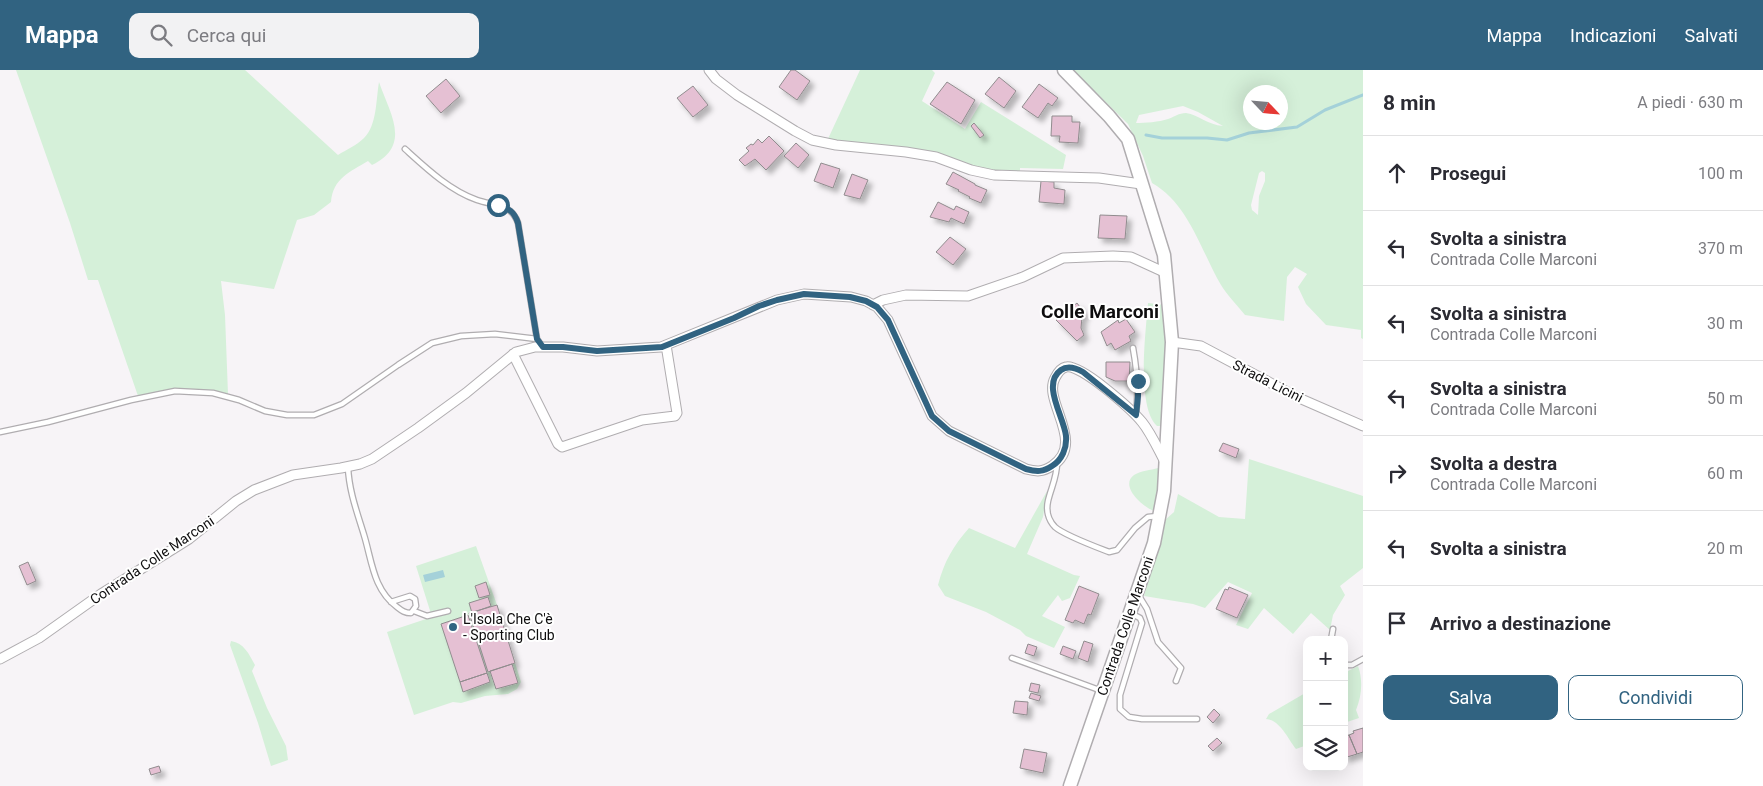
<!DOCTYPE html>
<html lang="it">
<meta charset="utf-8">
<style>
:root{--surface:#fff;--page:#f2f2f3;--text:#2b2b33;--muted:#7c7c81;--line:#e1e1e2;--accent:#316381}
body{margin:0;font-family:Roboto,sans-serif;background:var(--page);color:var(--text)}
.controls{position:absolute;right:15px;bottom:15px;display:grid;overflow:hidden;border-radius:10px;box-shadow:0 5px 20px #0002}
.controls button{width:45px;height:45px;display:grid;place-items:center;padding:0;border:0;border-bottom:1px solid var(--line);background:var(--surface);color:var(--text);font:25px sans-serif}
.compass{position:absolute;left:1243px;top:15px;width:45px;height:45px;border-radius:50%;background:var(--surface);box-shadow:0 5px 20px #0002;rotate:116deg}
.stop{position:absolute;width:15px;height:15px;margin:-11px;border:4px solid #316381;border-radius:50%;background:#fff}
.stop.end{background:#316381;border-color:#fff;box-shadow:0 1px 5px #0008}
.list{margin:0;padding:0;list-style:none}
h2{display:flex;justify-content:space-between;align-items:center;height:65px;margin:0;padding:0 20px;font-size:21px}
h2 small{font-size:16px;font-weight:400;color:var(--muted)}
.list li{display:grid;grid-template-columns:32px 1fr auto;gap:15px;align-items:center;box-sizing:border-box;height:75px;padding:0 20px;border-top:1px solid var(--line)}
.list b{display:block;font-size:19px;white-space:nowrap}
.list p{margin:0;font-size:16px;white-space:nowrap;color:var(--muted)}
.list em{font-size:16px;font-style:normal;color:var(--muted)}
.actions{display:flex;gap:10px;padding:15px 20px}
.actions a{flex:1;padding:11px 0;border:1px solid var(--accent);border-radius:10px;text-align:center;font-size:18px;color:var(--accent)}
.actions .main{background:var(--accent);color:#fff}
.icon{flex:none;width:28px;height:28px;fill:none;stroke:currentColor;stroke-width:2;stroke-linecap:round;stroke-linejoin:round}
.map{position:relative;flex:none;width:1363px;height:716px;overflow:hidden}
header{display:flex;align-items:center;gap:30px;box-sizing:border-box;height:70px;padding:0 25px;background:var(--accent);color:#fff}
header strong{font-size:24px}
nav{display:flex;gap:28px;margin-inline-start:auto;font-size:18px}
.search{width:350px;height:45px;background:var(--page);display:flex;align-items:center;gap:12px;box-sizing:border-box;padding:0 18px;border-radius:10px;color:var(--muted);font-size:19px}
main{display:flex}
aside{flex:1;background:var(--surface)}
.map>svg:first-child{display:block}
.green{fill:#d5f0d9;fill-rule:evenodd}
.water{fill:#a4d1d9}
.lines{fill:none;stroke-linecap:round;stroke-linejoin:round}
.stream{stroke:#a4d1d9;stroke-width:3}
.building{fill:#e5c0d3;stroke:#908c8e;filter:url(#shadow)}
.lane-casing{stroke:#b0adb0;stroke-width:7}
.street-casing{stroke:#b0adb0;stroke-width:11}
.secondary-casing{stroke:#b0adb0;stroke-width:15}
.lane{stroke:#fff;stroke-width:4.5}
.street{stroke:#fff;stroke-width:9}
.secondary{stroke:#fff;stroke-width:12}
.route{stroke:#316381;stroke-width:6}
.poi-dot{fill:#316381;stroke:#fff;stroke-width:2}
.labels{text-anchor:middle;stroke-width:4;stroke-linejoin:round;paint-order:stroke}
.street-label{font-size:14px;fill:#0e0d0e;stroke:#fff}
.poi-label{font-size:14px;fill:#0e0d0e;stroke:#fff;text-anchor:start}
.district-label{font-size:19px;font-weight:bold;fill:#0e0d0e;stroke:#fff}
</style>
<header>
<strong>Mappa</strong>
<div class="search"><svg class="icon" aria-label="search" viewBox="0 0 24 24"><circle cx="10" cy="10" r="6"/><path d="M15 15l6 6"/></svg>Cerca qui</div>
<nav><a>Mappa</a><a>Indicazioni</a><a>Salvati</a></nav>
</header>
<main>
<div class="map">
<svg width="1363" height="716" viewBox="0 0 1363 716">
<defs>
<filter id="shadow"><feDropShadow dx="4.5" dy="4.5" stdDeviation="2.5" flood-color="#0004"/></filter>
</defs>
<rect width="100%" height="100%" fill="#f7f4f7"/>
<!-- green -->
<path class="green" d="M16,0H245L338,85C346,80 357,75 364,68C377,56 376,29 379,12C389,42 413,75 372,95L368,91C350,102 333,108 331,132L314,145L297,150L274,219L221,211L225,245L228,324L212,321L175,318L138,326L98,210H88L70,153Z
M860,0H932L935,3L922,31L965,59L981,32L1066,85L1063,99L1020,98V105L1006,106L936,86L827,71Z
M1073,0H1363V269L1361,268V260L1326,255L1306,234L1298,217L1307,204L1295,197L1287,207L1284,251L1245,245C1237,235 1227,225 1221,215C1201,181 1189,134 1152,113L1143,86L1128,54ZM1250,22H1280V52H1250ZM1183,36L1198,42L1223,56C1208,55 1199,45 1186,43C1179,43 1174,47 1168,49C1159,52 1145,53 1136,53L1139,45ZM1262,101L1265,103V111L1259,126L1258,145L1252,140L1251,135L1259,103Z
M1148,233L1165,235L1168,296L1164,356H1157C1136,337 1146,260 1148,233Z
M1249,389L1363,426V498L1340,516L1345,525L1333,545L1330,560L1311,543L1293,564L1264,538L1248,559L1236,555L1252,523L1228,512L1205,538L1193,534L1144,526L1165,450L1174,442L1178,424L1219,447L1245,449Z
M1158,398H1161V418L1154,441C1143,437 1119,416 1134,405C1140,401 1151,400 1158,398Z
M1047,421L1043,447L1027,484L1074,505L1080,506L1070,528L1062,531L1058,525L1042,546L1065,557L1054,578L1026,566L1020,560L986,542L945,526L938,515C944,492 953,476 969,458L1015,478Z
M476,476L497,535L521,612L517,619L508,624L485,626L461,633L453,632L414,645L387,562L432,547L416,496Z
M231,571C244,573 249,584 255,595L252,601L267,638L286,676L288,690L271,696L258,653L230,575Z
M1358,596C1363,609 1362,626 1356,640L1359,648L1344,653V603Z
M1307,622V675L1296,679C1288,669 1280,650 1266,649L1269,644Z"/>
<!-- water -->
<path class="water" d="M443,500L445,507L425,512L423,505Z"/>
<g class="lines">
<!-- stream -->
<path class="stream" d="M1146,65L1162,68H1207L1227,70L1249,63L1297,57L1325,40L1363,25"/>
</g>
<!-- building -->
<path class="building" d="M791,0H795L810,11L797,30L779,17Z
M999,7L1016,21L1004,38L985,24Z
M446,9L460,26L441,43L426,26Z
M947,12L975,30L961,54L930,34Z
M1039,14L1058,28L1052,36L1048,33L1038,48L1022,37Z
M693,16L708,35L693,47L677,28Z
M1052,46H1072V52H1080L1078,73L1059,72L1060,66H1051Z
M974,53L984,65L980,68L971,56Z
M769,66L784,81L766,100L755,89L745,96L739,90L749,81L746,78L751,74L753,75L758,69L762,73Z
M796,73L809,85L798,98L784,86Z
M821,93L840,99L833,118L814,111Z
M953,102L975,114V115L987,120L981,133L969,128L970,127L958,121L959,120L946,114Z
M852,104L868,110L860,129L844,125Z
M1041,111L1054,112V118L1065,120L1064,134L1039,132Z
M938,132L954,140L956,136L969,142L964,154L951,148L949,152L930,147Z
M1100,145L1127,146L1125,169L1098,168Z
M950,167L966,179L953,195L936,182Z
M1077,233L1085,244L1082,247L1081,258L1084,265L1077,271L1056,250Z
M1126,249L1135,262L1129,266L1131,271L1115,280L1111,273L1107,276L1101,262L1118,250L1119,253Z
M1106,292H1130L1129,311H1115L1106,307Z
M1223,373L1239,379L1236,388L1219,381Z
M28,492L36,511L27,515L19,496Z
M486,512L490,525L479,528L475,516Z
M1079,516L1099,524L1091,545L1088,544L1084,554L1075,550L1073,553L1065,550Z
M1229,517L1248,525L1237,548L1216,539L1225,519L1228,520Z
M488,527L491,536L472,543L469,533Z
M497,535L515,593L488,602L469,543Z
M468,545L487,603L460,612L441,554Z
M1084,571L1093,574L1088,592L1078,588Z
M1028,574L1037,577L1034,586L1025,583Z
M1063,576L1076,581L1073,589L1060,584Z
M512,594L518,613L496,619L490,601Z
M487,603L490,612L463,622L460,612Z
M1031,613L1040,615L1038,623L1029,621Z
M1031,623L1041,626L1039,631L1029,628Z
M1015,631L1028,632L1027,645L1013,643Z
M1214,639L1220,645L1213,653L1207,647Z
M1363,658V682L1357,684L1349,665L1354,663L1353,661Z
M1349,665L1357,684L1344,688V666Z
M1217,668L1222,673L1213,681L1208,676Z
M1024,679L1047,683L1043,703L1020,698Z
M159,696L161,702L151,705L149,699Z"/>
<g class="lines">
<defs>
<path id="lane" d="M405,79C426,98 449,120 477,130C494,136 511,133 518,153L537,269
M1133,278C1137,300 1139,321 1136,344
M0,362L48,352L131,330L175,321L213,323L239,330L265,341L287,345H314L342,334L398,295L432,273L461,266L495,264L537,269L542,276
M1057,393C1057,407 1051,418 1048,431C1046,440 1048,450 1055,457C1064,465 1096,477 1109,482L1117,480L1135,458L1148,447L1158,446
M348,397C349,421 357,442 364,465C372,491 373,519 397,537C402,541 405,543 411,543L416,536L415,529L410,526L391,532
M1139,526L1147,539L1158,572L1181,598L1176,611
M414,541L427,546L448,541
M1132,544L1140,548L1142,553L1120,625V639L1129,647L1142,649H1197
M1331,570L1333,559
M1012,588L1102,621
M1344,595H1352L1363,589"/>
<path id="street" d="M709,0L716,9L737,25L795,61L812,70L836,75L906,82L936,87L971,100L994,105L1099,108L1141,114
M873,235L883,230L906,225L968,226L1023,207L1063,188L1113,186L1131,187L1166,203
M1172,272L1201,276L1299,328L1363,356
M513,284L558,374L562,377L642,350L675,346L677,343L666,275
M0,589L39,568L101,524L189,469L236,431L254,420L293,405L341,398L360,394L372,389L418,358L466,323L516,282L535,277H563L597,281L661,277L777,230L804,224L851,227L866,231L877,237L888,250L932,346L949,361L1026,399C1037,402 1042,402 1052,396C1087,373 1042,331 1055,308C1057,304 1061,298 1066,297C1080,293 1132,340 1142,352C1151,363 1158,379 1165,392"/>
<path id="secondary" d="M1064,0L1109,46L1128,69L1164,185L1172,272L1164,421L1154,473L1070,716"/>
</defs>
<!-- lane casing -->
<use href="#lane" class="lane-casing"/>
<!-- street casing -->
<use href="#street" class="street-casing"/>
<!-- secondary casing -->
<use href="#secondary" class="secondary-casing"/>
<!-- lane -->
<use href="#lane" class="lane"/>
<!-- street -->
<use href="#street" class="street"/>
<!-- secondary -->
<use href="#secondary" class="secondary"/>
</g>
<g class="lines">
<!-- route -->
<path class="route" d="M498,135C509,139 514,141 518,153L537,269L543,277H563L597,281L662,277L734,248L759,236L777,230L804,224L850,227L866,231L877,237L888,250L932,346L949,361L1026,399C1037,402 1043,402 1052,396C1062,390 1067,378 1066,366C1064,347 1041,314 1061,300C1068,295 1076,298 1083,302L1136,345L1138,326V311"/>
</g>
<!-- markers -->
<circle class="poi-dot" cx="453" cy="557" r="5"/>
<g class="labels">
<!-- street labels -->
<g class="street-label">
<text transform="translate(1268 311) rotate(27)" y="5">Strada Licini</text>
<text transform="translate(152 490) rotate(-34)" y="5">Contrada Colle Marconi</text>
<text transform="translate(1125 556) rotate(-71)" y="5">Contrada Colle Marconi</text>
</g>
<!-- poi labels -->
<g class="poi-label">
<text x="463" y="554">L'Isola Che C'è<tspan x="463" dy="16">- Sporting Club</tspan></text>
</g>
<!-- district labels -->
<g class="district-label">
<text x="1100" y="248">Colle Marconi</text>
</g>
</g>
</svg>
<div class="controls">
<button>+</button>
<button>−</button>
<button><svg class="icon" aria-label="layers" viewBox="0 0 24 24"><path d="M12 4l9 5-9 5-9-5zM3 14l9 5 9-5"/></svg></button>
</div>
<svg class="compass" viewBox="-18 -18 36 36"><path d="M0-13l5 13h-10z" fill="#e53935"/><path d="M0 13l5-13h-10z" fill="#7c7c81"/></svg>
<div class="stop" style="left:498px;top:135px"></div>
<div class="stop end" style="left:1138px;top:311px"></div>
</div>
<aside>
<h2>8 min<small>A piedi · 630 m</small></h2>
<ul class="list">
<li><svg class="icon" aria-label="ahead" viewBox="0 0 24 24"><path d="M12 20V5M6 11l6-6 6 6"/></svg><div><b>Prosegui</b></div><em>100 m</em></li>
<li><svg class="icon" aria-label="left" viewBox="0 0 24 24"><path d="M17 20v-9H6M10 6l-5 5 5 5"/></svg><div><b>Svolta a sinistra</b><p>Contrada Colle Marconi</p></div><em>370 m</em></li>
<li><svg class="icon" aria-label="left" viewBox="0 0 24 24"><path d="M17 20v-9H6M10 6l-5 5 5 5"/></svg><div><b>Svolta a sinistra</b><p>Contrada Colle Marconi</p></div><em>30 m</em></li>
<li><svg class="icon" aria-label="left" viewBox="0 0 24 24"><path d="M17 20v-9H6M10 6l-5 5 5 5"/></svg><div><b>Svolta a sinistra</b><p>Contrada Colle Marconi</p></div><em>50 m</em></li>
<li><svg class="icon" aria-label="right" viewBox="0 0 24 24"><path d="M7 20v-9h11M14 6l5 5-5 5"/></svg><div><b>Svolta a destra</b><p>Contrada Colle Marconi</p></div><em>60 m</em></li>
<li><svg class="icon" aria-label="left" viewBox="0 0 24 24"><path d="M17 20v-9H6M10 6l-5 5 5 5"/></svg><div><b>Svolta a sinistra</b></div><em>20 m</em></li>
<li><svg class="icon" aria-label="arrive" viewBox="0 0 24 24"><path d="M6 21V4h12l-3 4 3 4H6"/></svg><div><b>Arrivo a destinazione</b></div></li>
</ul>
<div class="actions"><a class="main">Salva</a><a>Condividi</a></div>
</aside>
</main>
